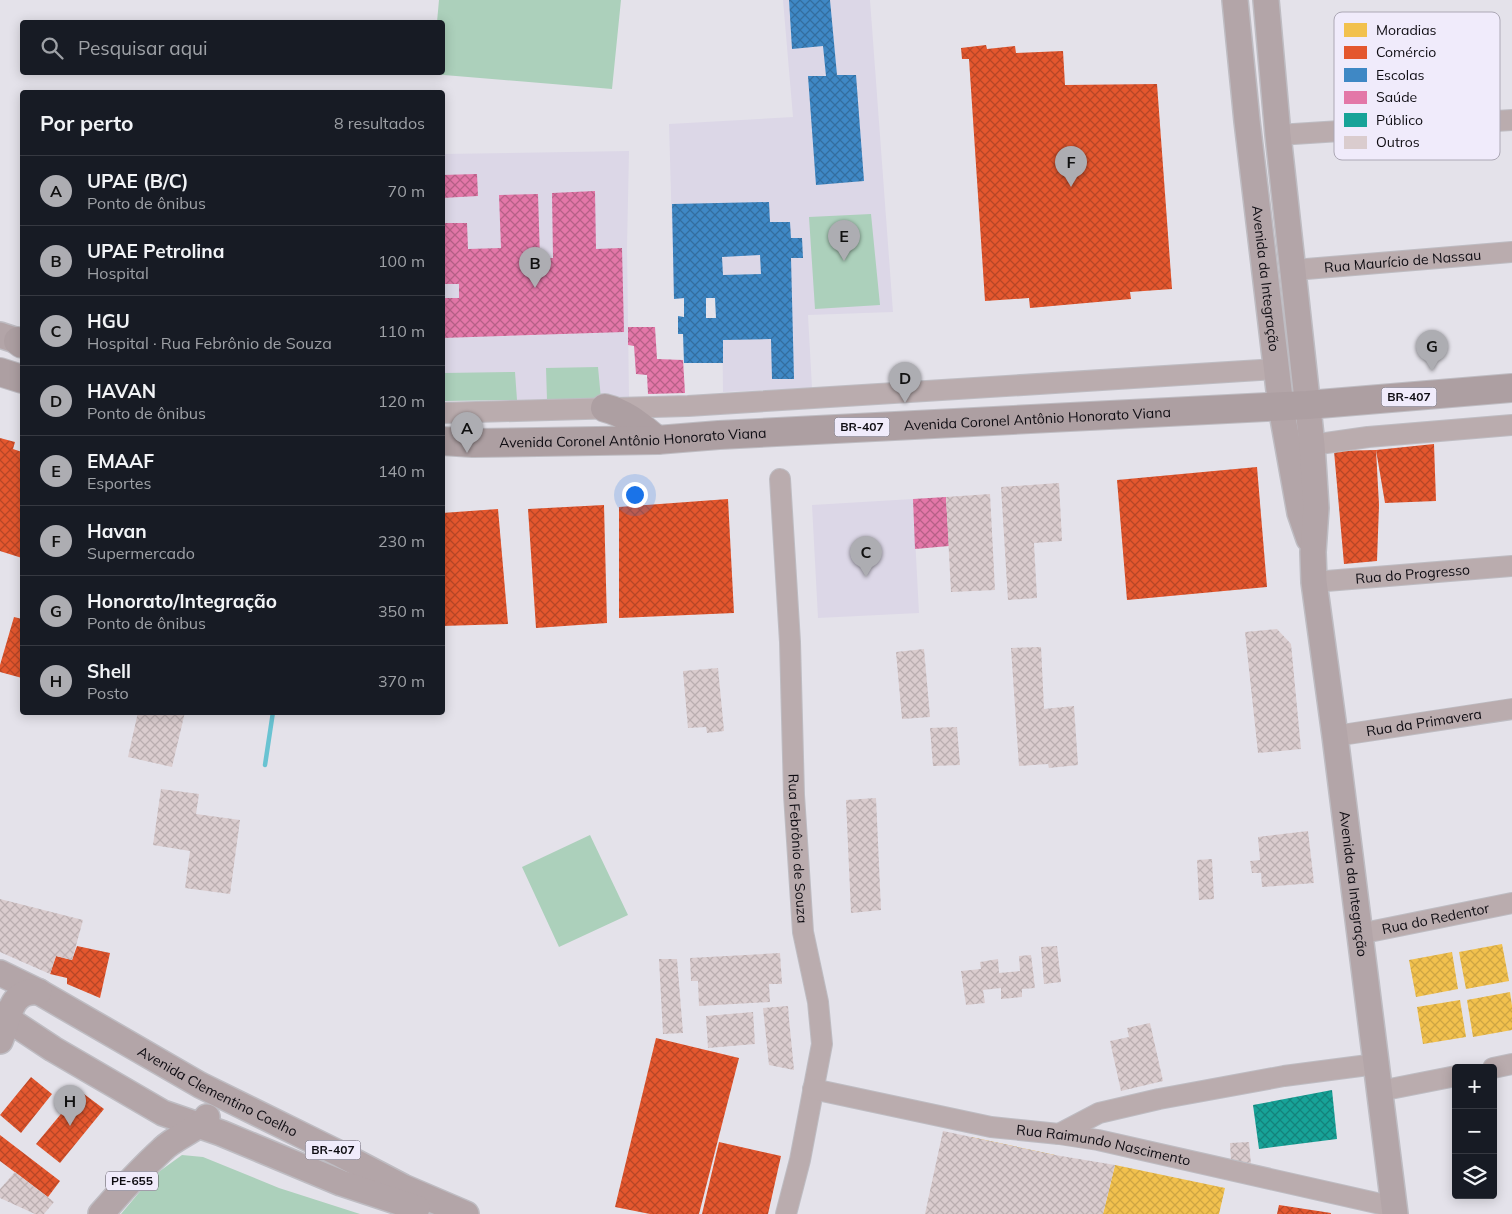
<!DOCTYPE html>
<html lang="pt">
<meta charset="utf-8">
<style>
:root{--surface:#171b24;--page:#242831;--text:#f1f3f6;--muted:#9ea1a6;--line:#363941;--accent:#adadb2}
body{margin:0;font-family:Mulish,sans-serif;background:var(--page);color:var(--text)}
.controls{position:absolute;right:15px;bottom:15px;display:grid;overflow:hidden;border-radius:5px;box-shadow:0 2px 12px #0003}
.controls button{width:45px;height:45px;display:grid;place-items:center;padding:0;border:0;border-bottom:1px solid var(--line);background:var(--surface);color:var(--text);font:25px sans-serif}
.you{position:absolute;left:634px;top:494px;width:18px;height:18px;margin:-12px;border:4px solid #fff;border-radius:50%;background:#1a73e8;box-shadow:0 0 0 8px #1a73e833}
.badge{display:grid;place-items:center;width:32px;height:32px;border-radius:50%;background:var(--accent);color:#111;font-size:16px;font-weight:700}
.pin{position:absolute;translate:-50% -41px;filter:drop-shadow(0 1px 2px #0008)}
.pin::after{content:'';position:absolute;top:26px;width:18px;height:15px;background:inherit;clip-path:polygon(0 0,100% 0,50% 100%)}
.list{margin:0;padding:0;list-style:none}
h2{display:flex;justify-content:space-between;align-items:center;height:65px;margin:0;padding:0 20px;font-size:21px}
h2 small{font-size:16px;font-weight:400;color:var(--muted)}
.list li{display:grid;grid-template-columns:32px 1fr auto;gap:15px;align-items:center;box-sizing:border-box;height:70px;padding:0 20px;border-top:1px solid var(--line)}
.list b{display:block;font-size:19px;white-space:nowrap}
.list p{margin:0;font-size:16px;white-space:nowrap;color:var(--muted)}
.list em{font-size:16px;font-style:normal;color:var(--muted)}
.icon{flex:none;width:28px;height:28px;fill:none;stroke:currentColor;stroke-width:2;stroke-linecap:round;stroke-linejoin:round}
.map{position:relative;flex:none;width:1512px;height:1214px;overflow:hidden}
.search{position:absolute;background:var(--surface);box-shadow:0 2px 12px #0003;left:20px;top:20px;width:425px;height:55px;display:flex;align-items:center;gap:12px;box-sizing:border-box;padding:0 18px;border-radius:5px;color:var(--muted);font-size:19px}
.panel{position:absolute;background:var(--surface);box-shadow:0 2px 12px #0003;left:20px;top:90px;width:425px;height:625px;border-radius:5px}
.map>svg:first-child{display:block}
.built{fill:#dcd7e7}
.grass{fill:#acd0bb}
.homes{fill:url(#homes-cross-hatch)}
.shops{fill:url(#shops-cross-hatch)}
.schools{fill:url(#schools-cross-hatch);fill-rule:evenodd}
.health{fill:url(#health-cross-hatch)}
.public{fill:url(#public-cross-hatch)}
.lines{fill:none;stroke-linecap:round;stroke-linejoin:round}
.stream{stroke:#69c3d2;stroke-width:4.5}
.building{fill:url(#building-cross-hatch)}
.minor-casing{stroke:#bebcc2;stroke-width:22}
.major-casing{stroke:#bebcc2;stroke-width:28}
.highway-casing{stroke:#bebcc2;stroke-width:30}
.minor{stroke:#baacae;stroke-width:20}
.major{stroke:#b3a5a8;stroke-width:25}
.highway{stroke:#ad9fa2;stroke-width:28}
.labels{text-anchor:middle;stroke-width:5;stroke-linejoin:round;paint-order:stroke}
.shield{fill:#f0ebfb;stroke:#524f58;stroke-width:1}
.shield-label{font-size:12px;font-weight:bold;fill:#0e0c12}
.street-label{font-size:14px;fill:#0e0c12;stroke:#f0ebfb}
.key{fill:#f0ebfb;stroke:#aca8b5;stroke-width:1}
.key-label{font-size:14px;fill:#0e0c12}
</style>
<div class="map">
<svg width="1512" height="1214" viewBox="0 0 1512 1214">
<defs>
<pattern id="homes-cross-hatch" width="8" height="8" patternUnits="userSpaceOnUse" patternTransform="scale(1.25)"><rect width="8" height="8" fill="#f2c14e"/><path d="M0 0l8 8M0 8l8-8" fill="none" stroke="#cea543"/></pattern>
<pattern id="shops-cross-hatch" width="8" height="8" patternUnits="userSpaceOnUse" patternTransform="scale(1.25)"><rect width="8" height="8" fill="#e4572e"/><path d="M0 0l8 8M0 8l8-8" fill="none" stroke="#b74626"/></pattern>
<pattern id="schools-cross-hatch" width="8" height="8" patternUnits="userSpaceOnUse" patternTransform="scale(1.25)"><rect width="8" height="8" fill="#3f88c5"/><path d="M0 0l8 8M0 8l8-8" fill="none" stroke="#336e9f"/></pattern>
<pattern id="health-cross-hatch" width="8" height="8" patternUnits="userSpaceOnUse" patternTransform="scale(1.25)"><rect width="8" height="8" fill="#e377a8"/><path d="M0 0l8 8M0 8l8-8" fill="none" stroke="#b66087"/></pattern>
<pattern id="public-cross-hatch" width="8" height="8" patternUnits="userSpaceOnUse" patternTransform="scale(1.25)"><rect width="8" height="8" fill="#17a398"/><path d="M0 0l8 8M0 8l8-8" fill="none" stroke="#13837b"/></pattern>
<pattern id="building-cross-hatch" width="8" height="8" patternUnits="userSpaceOnUse" patternTransform="scale(1.25)"><rect width="8" height="8" fill="#daccce"/><path d="M0 0l8 8M0 8l8-8" fill="none" stroke="#baaeb0"/></pattern>
</defs>
<rect width="100%" height="100%" fill="#e4e2ea"/>
<!-- built -->
<path class="built" d="M783,0H870L893,312L808,315L812,388L723,392L722,298L674,299L669,124L793,117Z
M629,151L627,248L629,398L443,401L442,154Z
M913,499L919,613L818,618L812,505Z"/>
<!-- grass -->
<path class="grass" d="M439,0H621L612,89L432,74L442,72V22H437Z
M871,214L880,305L815,309L809,217Z
M598,367L601,399L547,400L546,368Z
M515,372L517,400L443,401V373Z
M590,835L628,915L559,947L522,867Z
M182,1155L203,1157L279,1188L360,1214H121L153,1176Z"/>
<!-- homes -->
<path class="homes" d="M1502,944L1509,981L1466,989L1459,952Z
M1452,952L1458,989L1416,997L1409,960Z
M1510,992L1512,1006V1030L1473,1037L1467,1000Z
M1460,1000L1466,1037L1423,1044L1417,1007Z
M971,1137L1055,1155L1042,1214H1027L1038,1165L984,1153L970,1214H954Z
M1115,1165L1225,1188L1219,1214H1103Z
M990,1167L1026,1174L1017,1214H979Z"/>
<!-- shops -->
<path class="shops" d="M986,45L987,49L1015,46L1016,53L1063,51L1065,85L1157,84L1172,289L1130,292L1131,299L1030,308L1029,298L985,301L969,59H962L961,48Z
M0,438L15,442L13,449L22,452V558L0,551Z
M1434,444L1436,501L1385,503L1376,450L1379,505L1377,561L1344,564L1334,451L1376,450Z
M1257,467L1267,587L1127,600L1117,480Z
M728,499L734,613L619,618V507Z
M604,505L607,623L536,628L528,509Z
M498,509L508,624L442,626V513Z
M14,617L22,619V678L0,672V665Z
M77,946L110,953L100,998L67,984V978L50,974L56,956L72,960Z
M656,1038L739,1058L699,1214H650L615,1207Z
M31,1077L52,1094L21,1133L0,1115Z
M80,1091L104,1109L60,1163L36,1144Z
M0,1135L60,1181L48,1197L0,1161Z
M719,1142L781,1156L768,1214H702Z
M1279,1205L1331,1213V1214H1277Z"/>
<!-- schools -->
<path class="schools" d="M789,0H830L837,75H856L864,181L816,185L808,76H826L823,46L792,49Z
M769,202L770,222H790L791,238H802L803,258H791L794,379H772L771,339L723,340V363H684L683,334H678V316L684,317V298L674,299L672,204ZM760,255L761,274L723,275L722,257ZM706,298H715L716,318H706Z"/>
<!-- health -->
<path class="health" d="M477,174L478,196L442,198V175Z
M595,191L596,249L622,248L624,332L442,338V298H459V284H442V223H467L468,249L501,248L499,195L538,194L540,259L553,258L552,193Z
M628,327H655L657,359L683,360L685,393L648,394L647,375L636,374L634,346L628,345Z
M946,497L949,546L915,549L913,499Z"/>
<!-- public -->
<path class="public" d="M1332,1090L1337,1139L1259,1149L1253,1105Z"/>
<g class="lines">
<!-- stream -->
<path class="stream" d="M265,765L273,712"/>
</g>
<!-- building -->
<path class="building" d="M1059,483L1062,541L1034,543L1037,598L1008,600L1001,487Z
M990,494L995,590L951,592L946,497Z
M1277,629L1291,644L1301,749L1258,753L1245,632Z
M1041,647L1044,709L1074,706L1078,765L1049,768L1048,764L1019,766L1011,648Z
M924,649L930,717L902,719L896,652Z
M718,668L724,731L707,733L706,727L688,728L683,671Z
M138,712H185L172,767L128,757Z
M957,727L960,765L933,766L930,728Z
M161,789L199,794L196,814L240,820L230,894L185,888L190,851L153,845Z
M876,798L881,910L851,913L846,800Z
M1308,831L1314,883L1262,887L1261,873H1252L1250,861L1260,860L1258,837Z
M1212,859L1214,899L1199,900L1197,860Z
M0,899L83,920L72,960L56,956L50,974L0,952Z
M1057,946L1061,982L1044,984L1041,947Z
M780,953L782,984H769L770,1002L699,1006L698,981H691L690,958Z
M1031,955L1035,988L1022,989V997L1001,999V988L983,990L985,1003L966,1005L961,971L981,969L980,962L998,959L999,973L1020,971L1019,956Z
M659,959H677L683,1033L663,1034Z
M788,1006L789,1019L794,1070L769,1065L763,1008Z
M753,1012L755,1044L708,1048L706,1016Z
M1150,1023L1163,1081L1121,1091L1110,1041L1129,1037L1127,1028Z
M943,1131L1055,1155L1115,1165L1103,1214H925Z
M1249,1142L1251,1165L1231,1161L1230,1143Z
M15,1172L54,1202L44,1214H35L0,1198V1189Z"/>
<g class="lines">
<defs>
<g id="minor">
<path d="M1278,135L1512,120"/>
<path id="s1" d="M1294,270L1512,252"/>
<path d="M442,413L688,406L1277,369"/>
<path d="M1312,445L1368,437L1512,425"/>
<path id="s2" d="M780,479L790,642L794,795L803,932L818,1002L822,1044L800,1160L786,1214"/>
<path id="s3" d="M1314,582L1512,566"/>
<path id="s4" d="M1335,736L1512,709"/>
<path id="s5" d="M1359,934L1512,903"/>
<path d="M1493,1068L1512,1064"/>
<path id="s6" d="M813,1089L991,1127L1059,1134L1098,1140L1394,1207"/>
<path d="M1380,1091L1456,1076"/>
<path d="M1059,1134L1099,1113L1159,1099L1284,1076L1376,1064"/>
</g>
<g id="major">
<path id="s7" d="M1235,0L1247,121L1281,407L1300,513L1309,539"/>
<path id="s8" d="M1266,0L1278,135L1312,445L1316,508L1313,552L1314,582L1335,736L1395,1214"/>
<path d="M0,335L18,341"/>
<path id="s9" d="M0,973L39,992L200,1085L338,1153L403,1187L466,1214"/>
<path d="M0,1014L53,1049L163,1113L221,1133L341,1183L417,1208"/>
<path d="M0,1041C9,1020 9,988 39,992"/>
<path d="M101,1214C120,1192 141,1169 163,1149C175,1137 199,1129 207,1117"/>
</g>
<g id="highway">
<path d="M18,341L22,344"/>
<path d="M0,372L22,379"/>
<path d="M605,408C626,413 641,427 657,440"/>
<path id="s10" d="M442,441L473,443L657,440L719,435L1307,405L1512,388"/>
</g>
</defs>
<!-- minor casing -->
<use href="#minor" class="minor-casing"/>
<!-- major casing -->
<use href="#major" class="major-casing"/>
<!-- highway casing -->
<use href="#highway" class="highway-casing"/>
<!-- minor -->
<use href="#minor" class="minor"/>
<!-- major -->
<use href="#major" class="major"/>
<!-- highway -->
<use href="#highway" class="highway"/>
</g>
<g class="labels">
<!-- shield labels -->
<g class="shield">
<rect x="1381.5" y="387.5" width="55" height="19" rx="4"/>
<rect x="834.5" y="417.5" width="55" height="19" rx="4"/>
<rect x="305.5" y="1140.5" width="55" height="19" rx="4"/>
<rect x="106" y="1171.5" width="52" height="19" rx="4"/>
</g>
<g class="shield-label">
<text x="1409" y="401">BR-407</text>
<text x="862" y="431">BR-407</text>
<text x="333" y="1154">BR-407</text>
<text x="132" y="1185">PE-655</text>
</g>
<!-- street labels -->
<g class="street-label">
<text dy="5" stroke="none"><textPath href="#s1" startOffset="109">Rua Maurício de Nassau</textPath></text>
<text dy="5" stroke="none"><textPath href="#s7" startOffset="280">Avenida da Integração</textPath></text>
<text dy="5" stroke="none"><textPath href="#s10" startOffset="596">Avenida Coronel Antônio Honorato Viana</textPath></text>
<text dy="5" stroke="none"><textPath href="#s10" startOffset="191">Avenida Coronel Antônio Honorato Viana</textPath></text>
<text dy="5" stroke="none"><textPath href="#s3" startOffset="99">Rua do Progresso</textPath></text>
<text dy="5" stroke="none"><textPath href="#s4" startOffset="90">Rua da Primavera</textPath></text>
<text dy="5" stroke="none"><textPath href="#s2" startOffset="370">Rua Febrônio de Souza</textPath></text>
<text dy="5" stroke="none"><textPath href="#s8" startOffset="889">Avenida da Integração</textPath></text>
<text dy="5" stroke="none"><textPath href="#s5" startOffset="78">Rua do Redentor</textPath></text>
<text dy="5" stroke="none"><textPath href="#s9" startOffset="248">Avenida Clementino Coelho</textPath></text>
<text dy="5" stroke="none"><textPath href="#s6" startOffset="296">Rua Raimundo Nascimento</textPath></text>
</g>
</g>
<!-- legend -->
<rect x="1334" y="12" width="166" height="148" rx="8" class="key"/>
<rect x="1344" y="23" width="23" height="14" fill="#f2c14e"/>
<rect x="1344" y="46" width="23" height="13" fill="#e4572e"/>
<rect x="1344" y="68" width="23" height="14" fill="#3f88c5"/>
<rect x="1344" y="91" width="23" height="13" fill="#e377a8"/>
<rect x="1344" y="113" width="23" height="14" fill="#17a398"/>
<rect x="1344" y="136" width="23" height="13" fill="#daccce"/>
<g class="key-label">
<text x="1376" y="35">Moradias</text>
<text x="1376" y="57">Comércio</text>
<text x="1376" y="80">Escolas</text>
<text x="1376" y="102">Saúde</text>
<text x="1376" y="125">Público</text>
<text x="1376" y="147">Outros</text>
</g>
</svg>
<div class="controls">
<button>+</button>
<button>−</button>
<button><svg class="icon" aria-label="layers" viewBox="0 0 24 24"><path d="M12 4l9 5-9 5-9-5zM3 14l9 5 9-5"/></svg></button>
</div>
<div class="you"></div>
<div class="pin badge" style="left:467px;top:453px">A</div>
<div class="pin badge" style="left:535px;top:288px">B</div>
<div class="pin badge" style="left:866px;top:577px">C</div>
<div class="pin badge" style="left:905px;top:403px">D</div>
<div class="pin badge" style="left:844px;top:261px">E</div>
<div class="pin badge" style="left:1071px;top:187px">F</div>
<div class="pin badge" style="left:1432px;top:371px">G</div>
<div class="pin badge" style="left:70px;top:1126px">H</div>
<div class="search"><svg class="icon" aria-label="search" viewBox="0 0 24 24"><circle cx="10" cy="10" r="6"/><path d="M15 15l6 6"/></svg>Pesquisar aqui</div>
<section class="panel">
<h2>Por perto<small>8 resultados</small></h2>
<ul class="list">
<li><span class="badge">A</span><div><b>UPAE (B/C)</b><p>Ponto de ônibus</p></div><em>70 m</em></li>
<li><span class="badge">B</span><div><b>UPAE Petrolina</b><p>Hospital</p></div><em>100 m</em></li>
<li><span class="badge">C</span><div><b>HGU</b><p>Hospital · Rua Febrônio de Souza</p></div><em>110 m</em></li>
<li><span class="badge">D</span><div><b>HAVAN</b><p>Ponto de ônibus</p></div><em>120 m</em></li>
<li><span class="badge">E</span><div><b>EMAAF</b><p>Esportes</p></div><em>140 m</em></li>
<li><span class="badge">F</span><div><b>Havan</b><p>Supermercado</p></div><em>230 m</em></li>
<li><span class="badge">G</span><div><b>Honorato/Integração</b><p>Ponto de ônibus</p></div><em>350 m</em></li>
<li><span class="badge">H</span><div><b>Shell</b><p>Posto</p></div><em>370 m</em></li>
</ul>
</section>
</div>
